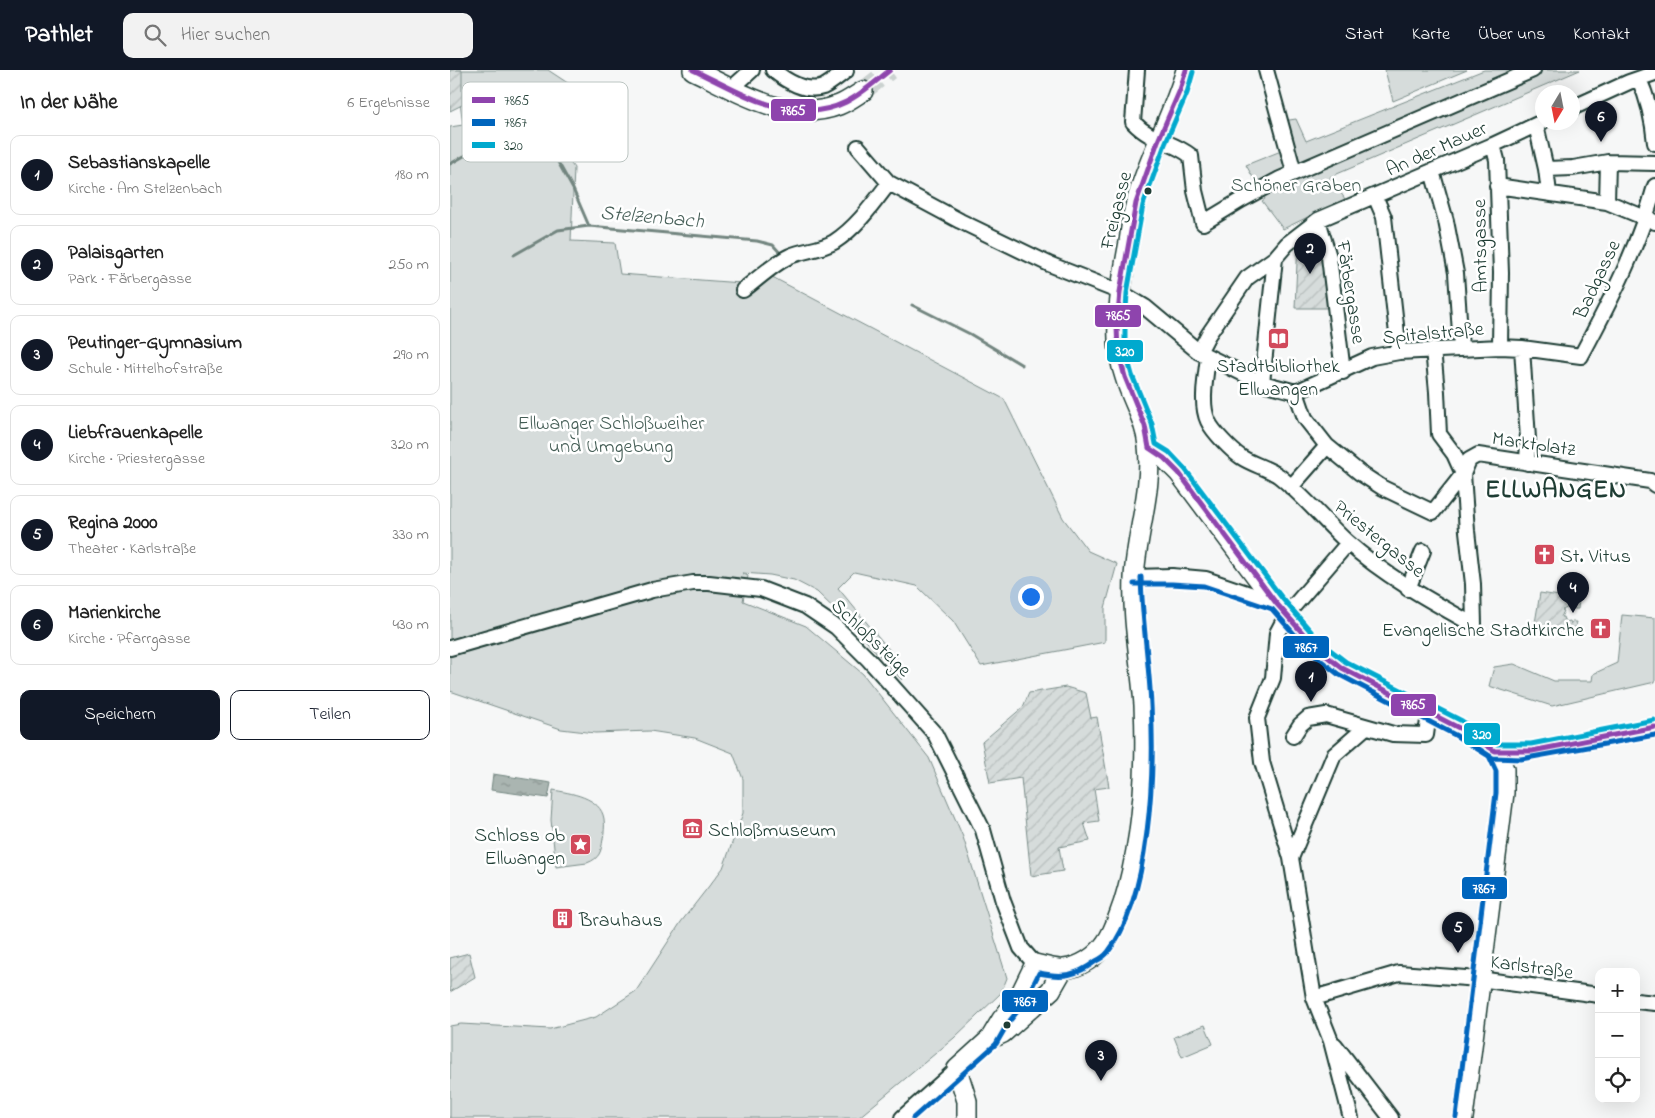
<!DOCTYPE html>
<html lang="de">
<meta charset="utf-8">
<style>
:root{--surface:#fff;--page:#f2f2f2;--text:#222;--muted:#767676;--line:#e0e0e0;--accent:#111827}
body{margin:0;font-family:"Indie Flower",sans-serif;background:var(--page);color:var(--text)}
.controls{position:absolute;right:15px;bottom:15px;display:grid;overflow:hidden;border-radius:10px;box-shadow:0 5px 20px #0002}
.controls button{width:45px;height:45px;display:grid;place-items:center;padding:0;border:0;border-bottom:1px solid var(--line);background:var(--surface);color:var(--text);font:25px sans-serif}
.compass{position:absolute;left:1085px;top:15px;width:45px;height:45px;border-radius:50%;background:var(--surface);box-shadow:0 5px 20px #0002;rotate:190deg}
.you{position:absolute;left:580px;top:526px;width:18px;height:18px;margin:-12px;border:4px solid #fff;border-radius:50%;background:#1a73e8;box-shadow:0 0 0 8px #1a73e833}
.badge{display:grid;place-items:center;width:32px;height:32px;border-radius:50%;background:var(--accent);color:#fff;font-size:16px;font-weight:700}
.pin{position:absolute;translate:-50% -41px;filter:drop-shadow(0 1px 2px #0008)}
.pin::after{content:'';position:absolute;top:26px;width:18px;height:15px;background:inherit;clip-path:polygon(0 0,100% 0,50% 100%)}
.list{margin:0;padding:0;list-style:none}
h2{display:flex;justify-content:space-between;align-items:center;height:65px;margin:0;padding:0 20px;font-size:21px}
h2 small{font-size:16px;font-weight:400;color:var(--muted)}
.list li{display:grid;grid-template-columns:32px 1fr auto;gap:15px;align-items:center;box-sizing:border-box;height:80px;margin:0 10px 10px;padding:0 10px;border:1px solid var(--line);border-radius:10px}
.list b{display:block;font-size:19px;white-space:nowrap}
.list p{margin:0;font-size:16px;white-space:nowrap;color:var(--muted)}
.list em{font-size:16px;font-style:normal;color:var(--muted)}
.actions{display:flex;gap:10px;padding:15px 20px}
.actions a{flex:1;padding:11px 0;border:1px solid var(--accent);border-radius:10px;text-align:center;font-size:18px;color:var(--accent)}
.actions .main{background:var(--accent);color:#fff}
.icon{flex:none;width:28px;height:28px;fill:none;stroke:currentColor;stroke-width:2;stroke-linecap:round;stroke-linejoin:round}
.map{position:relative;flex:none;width:1205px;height:1048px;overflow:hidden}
header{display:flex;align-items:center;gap:30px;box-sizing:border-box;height:70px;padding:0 25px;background:var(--accent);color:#fff}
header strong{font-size:24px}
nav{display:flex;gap:28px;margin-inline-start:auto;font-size:18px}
.search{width:350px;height:45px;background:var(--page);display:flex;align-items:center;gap:12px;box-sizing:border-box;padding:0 18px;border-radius:10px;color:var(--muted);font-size:19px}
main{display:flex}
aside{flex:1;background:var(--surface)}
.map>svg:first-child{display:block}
.green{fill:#d6dcdb;stroke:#7a8c88}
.garden{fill:url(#garden-furrows);stroke:#7a8c88}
.water{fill:url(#water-ripples);stroke:#72857f}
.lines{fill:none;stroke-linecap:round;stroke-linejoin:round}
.stream{stroke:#72857f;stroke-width:3}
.secondary-tunnel{stroke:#cbd2d0;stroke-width:19;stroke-dasharray:19 9;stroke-linecap:butt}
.street-casing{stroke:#1f3d34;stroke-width:18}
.secondary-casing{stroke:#1f3d34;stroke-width:22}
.street{stroke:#fff;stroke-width:14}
.secondary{stroke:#fff;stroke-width:19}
.bus-1-casing{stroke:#fff;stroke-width:9}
.bus-2-casing{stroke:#fff;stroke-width:9}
.bus-3-casing{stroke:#fff;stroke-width:9}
.bus-1{stroke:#8e44ad;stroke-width:5}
.bus-2{stroke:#0065bd;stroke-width:5}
.bus-3{stroke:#00a9ce;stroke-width:5}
.bus-dot{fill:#1f3d34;stroke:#fff;stroke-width:2}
.labels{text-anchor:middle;stroke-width:5;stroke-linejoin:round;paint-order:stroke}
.street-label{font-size:20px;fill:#1f3d34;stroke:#fff}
.park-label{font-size:20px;fill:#445d55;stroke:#fff}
.poi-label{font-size:20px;fill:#1f3d34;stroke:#fff;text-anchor:start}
.water-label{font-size:21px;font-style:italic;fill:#49615a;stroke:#fff}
.district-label{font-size:25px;font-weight:bold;letter-spacing:1px;fill:#1f3d34;stroke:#fff}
.key{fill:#fff;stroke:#bcc5c2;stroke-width:1}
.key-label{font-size:14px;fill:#1f3d34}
.line-badge{stroke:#fff;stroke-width:2}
.badge-label{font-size:14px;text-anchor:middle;font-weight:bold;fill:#fff}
</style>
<header>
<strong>Pathlet</strong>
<div class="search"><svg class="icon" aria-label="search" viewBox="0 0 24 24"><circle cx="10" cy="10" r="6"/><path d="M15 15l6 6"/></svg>Hier suchen</div>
<nav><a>Start</a><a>Karte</a><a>Über uns</a><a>Kontakt</a></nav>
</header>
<main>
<aside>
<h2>In der Nähe<small>6 Ergebnisse</small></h2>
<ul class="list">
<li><span class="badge">1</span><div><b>Sebastianskapelle</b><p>Kirche · Am Stelzenbach</p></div><em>180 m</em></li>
<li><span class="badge">2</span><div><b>Palaisgarten</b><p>Park · Färbergasse</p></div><em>250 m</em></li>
<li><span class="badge">3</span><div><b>Peutinger-Gymnasium</b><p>Schule · Mittelhofstraße</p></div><em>290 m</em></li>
<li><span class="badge">4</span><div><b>Liebfrauenkapelle</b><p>Kirche · Priestergasse</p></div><em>320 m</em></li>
<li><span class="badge">5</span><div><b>Regina 2000</b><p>Theater · Karlstraße</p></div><em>330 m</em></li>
<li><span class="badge">6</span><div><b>Marienkirche</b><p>Kirche · Pfarrgasse</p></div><em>430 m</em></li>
</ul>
<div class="actions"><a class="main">Speichern</a><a>Teilen</a></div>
</aside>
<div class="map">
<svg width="1205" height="1048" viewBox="0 0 1205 1048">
<defs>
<pattern id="garden-furrows" width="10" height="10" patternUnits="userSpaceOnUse" patternTransform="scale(1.25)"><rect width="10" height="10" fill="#d6dcdb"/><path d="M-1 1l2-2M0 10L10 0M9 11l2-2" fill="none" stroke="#b7bebd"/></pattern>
<pattern id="water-ripples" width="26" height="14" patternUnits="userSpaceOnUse" patternTransform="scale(1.25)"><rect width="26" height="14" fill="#aab5b1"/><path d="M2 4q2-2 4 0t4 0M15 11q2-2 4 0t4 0" fill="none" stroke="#8a9491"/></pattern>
</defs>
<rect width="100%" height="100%" fill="#f6f7f7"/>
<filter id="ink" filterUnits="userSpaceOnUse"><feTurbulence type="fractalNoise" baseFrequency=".02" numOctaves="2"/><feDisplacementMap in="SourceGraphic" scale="10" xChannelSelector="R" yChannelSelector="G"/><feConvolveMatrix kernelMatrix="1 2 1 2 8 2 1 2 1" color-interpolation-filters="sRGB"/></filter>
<g filter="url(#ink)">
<!-- green -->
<path class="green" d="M6,0H98L154,37L131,56L94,55L124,98L121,171L165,173L170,204L291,213L309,200L554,329L613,448L638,481L667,494L655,538V572L531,596L503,551L467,516L404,502L388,518L456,600L452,610L405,559L367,522L344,510L320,505L292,503L298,506L293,531L356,556L413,604L479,688L513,767L557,908L551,923L504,968L408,1048H0V956L11,954L100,959L146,947L186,921L231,852L273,798L293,743V709L283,683L245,668L200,661L145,663L111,659L0,621V57L13,55Z
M935,0H1017L943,31Z
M1034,0H1130L880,107L895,129L833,159L812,131L815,129L796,95L841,77L833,51L846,49L856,71Z
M1172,545L1205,548V612L1102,636L1039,616L1044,597L1064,594L1104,611H1142L1143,604L1167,593Z
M103,720C120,723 151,727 154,749C155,756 154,763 153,769C151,782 150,788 137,793L106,797L101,750Z
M755,955L763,974L732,987L724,967Z"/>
<!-- garden -->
<path class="garden" d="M0,0H12V35L0,41Z
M866,155L880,238H845L848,170Z
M1090,523L1129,529L1128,539H1124L1123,536L1122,538H1119L1118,536L1117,538L1112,540L1114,541L1111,547H1113L1115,552L1120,551L1121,554L1122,552H1126L1124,565L1084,559Z
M616,617L636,623L641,648L647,647L659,717L644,719L649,751L634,753L640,771L609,777L613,801L581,806L571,708L540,713L532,672L573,637L579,623Z
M19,883L25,907L0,922V888Z"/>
<!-- water -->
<path class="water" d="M43,704L101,713L98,728L41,720Z"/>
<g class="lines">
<!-- stream -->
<path class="stream" d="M0,94L60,60L78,58L93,65L123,119L139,156L307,171L323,175L332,185
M64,185L108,160L139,156
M462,235L520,264L572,295"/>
<!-- secondary-tunnel -->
<path class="secondary-tunnel" d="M413,21L440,0"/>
<defs>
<path id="street" d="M323,0C336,11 356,23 373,17C381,13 389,6 396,1
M687,0L683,52C703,73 721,70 741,86L745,121L753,153L791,130L830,109L1083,0
M816,0L844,102
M1189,9C1198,29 1203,51 1205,73
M282,18L302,0
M1122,38L1179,12L1205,3
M1086,55L1096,99L1099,123
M1043,75L1047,90L1051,203L1050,277
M408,77L439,113L510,151L599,194L670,222L695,237L749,282L812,313L846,322
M1096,99L1123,98L1158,92L1205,93
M982,101L996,151L1006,203L1011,278
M1047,116L1157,132L1205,152
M925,126L934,147L949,282
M1157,132L1158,92
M868,150L879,187L893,302
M293,220C308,209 323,194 340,186C354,180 370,180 384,172C407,157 423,134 439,113
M1072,278L1078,369L1077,393
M983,279L987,322L989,364L1004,384L1013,404L1017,461L1023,514L1024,555
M749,282L758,265L797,208L825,188L837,174L868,150L1043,75L1092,52
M758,287C756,306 750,334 758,351C763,362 782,381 791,387C803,395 818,398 829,406C854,426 874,451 897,472C935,506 979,530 1024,555
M812,313L825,188
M846,322L922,287L949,282L1050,277L1072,278L1131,286C1161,230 1188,178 1205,116
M846,322L855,348L877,376L910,403L933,418L983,442L1013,404L1019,390L1028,385L1200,411L1205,415
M841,417L877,376
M898,473L837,544L827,563L823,608L807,648L812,692L841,788L864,928L881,971L901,1048
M684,507L722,506L756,509L826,533
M958,519L973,481
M0,578L202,520L243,513H259L311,519L355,536L386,557L419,590L485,664L533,760L553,831L571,878L585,894
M843,666L850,655L858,648L876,645L943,664L976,665L979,643
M1045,681H1082L1137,669L1205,657
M841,788L884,685L916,657
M864,928L949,903L1029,909L1149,925
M1186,931L1205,933
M885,975L941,1048
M452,1048L507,999"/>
<path id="secondary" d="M243,0C288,21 338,55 389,35C397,32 405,26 413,21
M699,378L714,388L729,403L826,533L865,577L892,598L1026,668L1045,681L1054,699V723L1013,1048
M540,969L552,949L568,929L585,894C594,896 605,900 614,899C630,897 646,887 655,874C664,863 668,847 673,834C693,770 697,701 694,635C691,593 682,551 684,508C686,465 703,419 698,376C696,351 682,331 675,307C669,290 667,272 668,254C669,226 674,199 679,172C681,159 682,145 686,133C698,87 723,46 736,0
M517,1048V1031L507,999L540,969L553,963L601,920L613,899"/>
</defs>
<!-- street casing -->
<use href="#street" class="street-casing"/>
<!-- secondary casing -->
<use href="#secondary" class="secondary-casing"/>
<!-- street -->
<use href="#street" class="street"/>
<!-- secondary -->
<use href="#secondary" class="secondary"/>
<defs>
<path id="bus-1" d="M243,0C290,22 344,58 396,32C412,24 426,11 440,0
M736,0L730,20L708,71L686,133L670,222L667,257L668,281L675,307L695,356L699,378L714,388L729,403L826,533L865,577L892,598L1009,658L1045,681H1082L1205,657"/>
<path id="bus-2" d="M684,514H722L754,516L822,539L860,582L888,604L1005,665L1039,686L1046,701V723L1006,1047
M1017,671L1043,688L1071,689L1205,665
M463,1048L546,974L558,953L574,933L589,903C613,908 626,906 646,891C650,889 655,886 658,882C700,829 705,702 701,635C699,592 692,550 691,507"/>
<path id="bus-3" d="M743,2L737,23L715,74L693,135L677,223L675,257V280L682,305L702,354L706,374L719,382L735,399L832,528L870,572L896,592L1012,651L1047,674H1081L1204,650"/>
</defs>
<!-- bus-1 casing -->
<use href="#bus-1" class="bus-1-casing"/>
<!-- bus-2 casing -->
<use href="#bus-2" class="bus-2-casing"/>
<!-- bus-3 casing -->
<use href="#bus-3" class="bus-3-casing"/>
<!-- bus-1 -->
<use href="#bus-1" class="bus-1"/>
<!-- bus-2 -->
<use href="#bus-2" class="bus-2"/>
<!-- bus-3 -->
<use href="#bus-3" class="bus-3"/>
</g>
</g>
<!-- icons -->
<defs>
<symbol id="library-square" viewBox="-11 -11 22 22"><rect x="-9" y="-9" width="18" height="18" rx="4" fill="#d1495b" stroke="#fff"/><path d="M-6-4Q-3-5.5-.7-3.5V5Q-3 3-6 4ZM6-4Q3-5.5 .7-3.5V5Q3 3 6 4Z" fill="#fff"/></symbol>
<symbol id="church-square" viewBox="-11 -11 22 22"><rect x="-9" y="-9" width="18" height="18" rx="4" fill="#d1495b" stroke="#fff"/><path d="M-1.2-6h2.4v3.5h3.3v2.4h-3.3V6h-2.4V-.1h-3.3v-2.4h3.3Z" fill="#fff"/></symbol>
<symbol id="museum-square" viewBox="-11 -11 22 22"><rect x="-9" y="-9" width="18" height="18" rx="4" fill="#d1495b" stroke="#fff"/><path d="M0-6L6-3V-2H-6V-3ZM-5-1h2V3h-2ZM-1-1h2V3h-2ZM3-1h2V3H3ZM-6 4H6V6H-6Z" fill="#fff"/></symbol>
<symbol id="sight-square" viewBox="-11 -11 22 22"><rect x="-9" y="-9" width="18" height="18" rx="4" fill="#d1495b" stroke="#fff"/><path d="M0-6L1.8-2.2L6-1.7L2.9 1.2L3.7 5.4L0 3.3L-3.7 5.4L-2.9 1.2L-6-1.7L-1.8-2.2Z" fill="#fff"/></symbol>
<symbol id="building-square" viewBox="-11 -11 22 22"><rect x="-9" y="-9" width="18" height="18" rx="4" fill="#d1495b" stroke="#fff"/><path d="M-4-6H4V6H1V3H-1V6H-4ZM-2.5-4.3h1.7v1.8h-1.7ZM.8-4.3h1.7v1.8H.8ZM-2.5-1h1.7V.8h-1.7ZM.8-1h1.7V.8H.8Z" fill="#fff"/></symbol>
</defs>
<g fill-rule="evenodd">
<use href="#library-square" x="816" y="256" width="25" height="25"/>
<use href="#church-square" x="1082" y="472" width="25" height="25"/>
<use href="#church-square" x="1138" y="546" width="25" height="25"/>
<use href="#museum-square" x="230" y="746" width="25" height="25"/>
<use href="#sight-square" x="118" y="762" width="25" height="25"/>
<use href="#building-square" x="100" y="836" width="25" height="25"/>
</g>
<!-- markers -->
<g class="bus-dot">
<circle cx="698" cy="121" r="4.5"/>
<circle cx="557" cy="955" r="4.5"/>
</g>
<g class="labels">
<!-- street labels -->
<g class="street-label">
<text transform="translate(986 78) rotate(-24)" y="7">An der Mauer</text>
<text transform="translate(665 140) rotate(-76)" y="7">Freigasse</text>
<text transform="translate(1029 176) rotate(-91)" y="7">Amtsgasse</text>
<text transform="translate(1146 209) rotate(-65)" y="7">Badgasse</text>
<text transform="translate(902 222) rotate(81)" y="7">Färbergasse</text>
<text transform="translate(983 262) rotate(-5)" y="7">Spitalstraße</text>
<text transform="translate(1084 373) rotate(8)" y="7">Marktplatz</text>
<text transform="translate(930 468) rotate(39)" y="7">Priestergasse</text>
<text transform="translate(422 567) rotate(44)" y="7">Schloßsteige</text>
<text transform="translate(1082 896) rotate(8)" y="7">Karlstraße</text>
</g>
<!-- park labels -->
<g class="park-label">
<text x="846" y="121">Schöner Graben</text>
<text x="161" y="359">Ellwanger Schloßweiher<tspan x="161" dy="23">und Umgebung</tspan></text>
</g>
<!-- poi labels -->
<g class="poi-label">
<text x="828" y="302" text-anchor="middle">Stadtbibliothek<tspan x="828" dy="23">Ellwangen</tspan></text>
<text x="1110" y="492">St. Vitus</text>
<text x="1134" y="566" text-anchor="end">Evangelische Stadtkirche</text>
<text x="258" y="766">Schloßmuseum</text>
<text x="115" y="771" text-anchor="end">Schloss ob<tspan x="115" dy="23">Ellwangen</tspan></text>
<text x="129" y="856">Brauhaus</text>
</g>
<!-- water labels -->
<g class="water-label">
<text transform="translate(202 146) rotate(5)" y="7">Stelzenbach</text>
</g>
<!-- district labels -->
<g class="district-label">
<text x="1106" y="427">ELLWANGEN</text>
</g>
</g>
<!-- legend -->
<rect x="12" y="12" width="166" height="80" rx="8" class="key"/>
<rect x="22" y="27" width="23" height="6" fill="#8e44ad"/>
<rect x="22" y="49" width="23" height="7" fill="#0065bd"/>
<rect x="22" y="72" width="23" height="6" fill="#00a9ce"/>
<g class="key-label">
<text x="54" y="35">7865</text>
<text x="54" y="57">7867</text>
<text x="54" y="80">320</text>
</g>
<g class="line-badge">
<rect x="320" y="28" width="47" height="24" rx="5" fill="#8e44ad"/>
<rect x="644" y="234" width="48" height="24" rx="5" fill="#8e44ad"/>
<rect x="656" y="269" width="38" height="24" rx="5" fill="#00a9ce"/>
<rect x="832" y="565" width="48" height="24" rx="5" fill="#0065bd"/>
<rect x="940" y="623" width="47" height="24" rx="5" fill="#8e44ad"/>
<rect x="1013" y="652" width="38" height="24" rx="5" fill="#00a9ce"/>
<rect x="1011" y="806" width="47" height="24" rx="5" fill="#0065bd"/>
<rect x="551" y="919" width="48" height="24" rx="5" fill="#0065bd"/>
</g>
<g class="badge-label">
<text x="343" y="45">7865</text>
<text x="668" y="250">7865</text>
<text x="675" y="286">320</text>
<text x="856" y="582">7867</text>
<text x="963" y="639">7865</text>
<text x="1032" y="669">320</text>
<text x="1034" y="823">7867</text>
<text x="575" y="936">7867</text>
</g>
</svg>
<div class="controls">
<button>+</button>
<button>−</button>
<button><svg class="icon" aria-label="locate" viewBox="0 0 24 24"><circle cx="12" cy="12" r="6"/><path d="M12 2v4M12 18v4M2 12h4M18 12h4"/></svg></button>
</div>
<svg class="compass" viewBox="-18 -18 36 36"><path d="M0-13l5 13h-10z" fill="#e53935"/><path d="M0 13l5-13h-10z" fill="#767676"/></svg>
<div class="you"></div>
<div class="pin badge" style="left:861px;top:632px">1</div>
<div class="pin badge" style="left:860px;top:204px">2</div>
<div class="pin badge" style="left:651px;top:1011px">3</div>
<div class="pin badge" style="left:1123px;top:543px">4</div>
<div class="pin badge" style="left:1008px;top:883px">5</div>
<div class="pin badge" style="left:1151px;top:72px">6</div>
</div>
</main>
